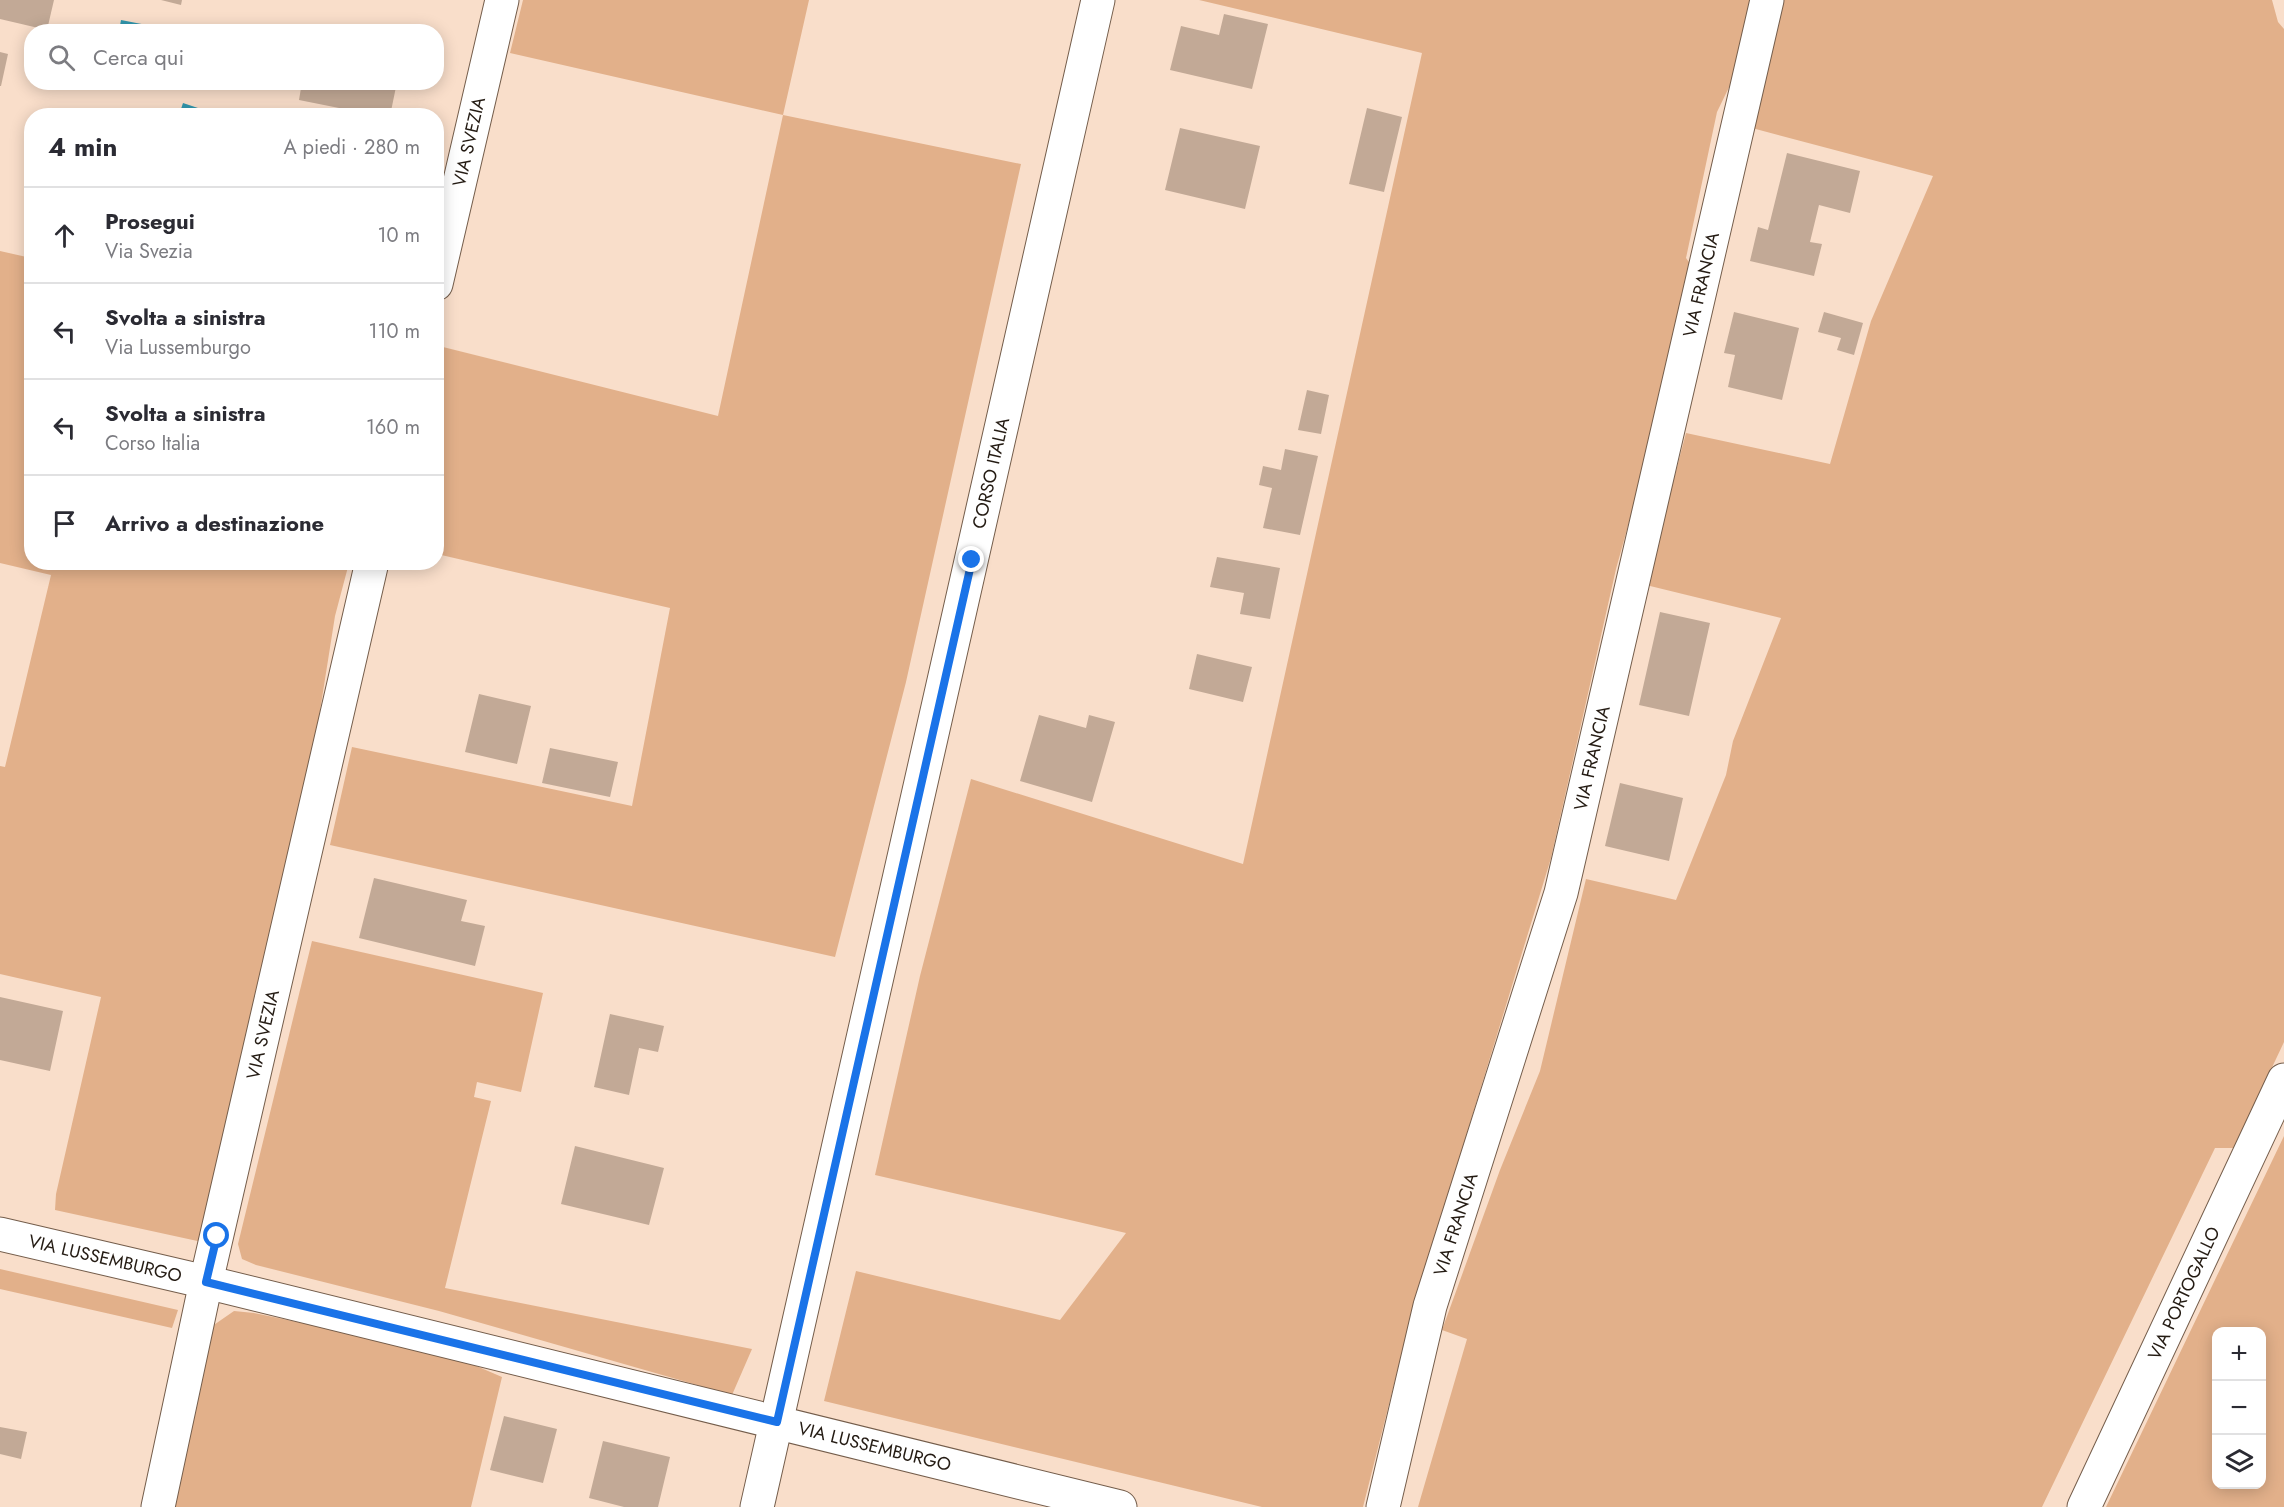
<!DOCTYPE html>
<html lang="it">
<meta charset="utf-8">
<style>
:root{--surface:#fff;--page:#f2f2f3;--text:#2b2b33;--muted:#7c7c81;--line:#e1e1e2}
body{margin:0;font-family:Jost,sans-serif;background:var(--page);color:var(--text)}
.controls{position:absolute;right:18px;bottom:18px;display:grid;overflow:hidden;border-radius:12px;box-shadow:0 3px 15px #0003}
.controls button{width:54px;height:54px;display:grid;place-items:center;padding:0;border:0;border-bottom:2px solid var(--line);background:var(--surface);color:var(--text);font:30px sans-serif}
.stop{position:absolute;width:18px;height:18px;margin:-14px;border:4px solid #1a73e8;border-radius:50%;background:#fff}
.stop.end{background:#1a73e8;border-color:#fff;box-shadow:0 2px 6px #0008}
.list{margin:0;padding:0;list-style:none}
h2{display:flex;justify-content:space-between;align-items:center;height:78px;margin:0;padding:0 24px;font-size:26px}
h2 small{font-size:20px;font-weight:400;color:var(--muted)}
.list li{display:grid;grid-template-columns:39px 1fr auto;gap:18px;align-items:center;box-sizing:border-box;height:96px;padding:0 24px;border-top:2px solid var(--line)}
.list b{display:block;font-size:22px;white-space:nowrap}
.list p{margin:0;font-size:20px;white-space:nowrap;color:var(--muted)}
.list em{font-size:20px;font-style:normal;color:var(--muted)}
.icon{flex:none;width:33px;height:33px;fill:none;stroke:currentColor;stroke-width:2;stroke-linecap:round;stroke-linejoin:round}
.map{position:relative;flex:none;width:2284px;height:1507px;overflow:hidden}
.search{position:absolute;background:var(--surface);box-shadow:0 3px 15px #0003;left:24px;top:24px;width:420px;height:66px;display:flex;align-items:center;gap:15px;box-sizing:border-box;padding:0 21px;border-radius:24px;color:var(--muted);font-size:22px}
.panel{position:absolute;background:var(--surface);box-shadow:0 3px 15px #0003;left:24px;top:108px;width:420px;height:462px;border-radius:24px}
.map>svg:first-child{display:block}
.green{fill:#e2b08a;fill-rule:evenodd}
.water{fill:#3197ae}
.building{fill:#c2a996}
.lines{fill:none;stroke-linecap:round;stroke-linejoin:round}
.street-casing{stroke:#745d4b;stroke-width:35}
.street{stroke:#fff;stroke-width:33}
.route{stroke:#1a73e8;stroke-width:8}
.labels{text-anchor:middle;stroke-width:6;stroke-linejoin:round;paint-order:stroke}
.street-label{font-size:18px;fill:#241b13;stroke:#fff}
</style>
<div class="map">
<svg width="2284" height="1507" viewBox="0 0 2284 1507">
<rect width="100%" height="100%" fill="#f9deca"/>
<!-- green -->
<path class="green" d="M523,0H809L783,115L1021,164L906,682L835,957L330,845L352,747L632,806L670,608L437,554V375L443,347L718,416L783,115L510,53Z
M1199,0H1752L1733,79L1717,112L1686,258L1694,269L1665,392L1616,569L1551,858L1412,1313L1363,1507H1262L824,1401L856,1271L1060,1320L1126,1233L875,1175L920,976L971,779L1243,864L1422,53Z
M1781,0H2272L2278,22L2284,29V1042L2234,1148H2215L2042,1507H1418L1467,1339L1442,1330L1500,1170L1540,1071L1586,879L1676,900L1726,775L1733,741L1781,618L1646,585L1686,433L1830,464L1871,321L1933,176L1752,128Z
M0,251L31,258L32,562L349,563L335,616L316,736L202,1242L55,1210L56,1194L101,997L0,974V766L5,767L51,575L0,563Z
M312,941L543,993L521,1092L477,1082L474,1097L491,1101L445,1288L752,1349L732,1395L439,1311L256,1265L242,1259L238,1244Z
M2284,1136V1507H2106ZM2216,1332H2262V1484H2216Z
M0,1269L178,1310L172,1328L0,1289Z
M234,1311L254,1313L446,1353L502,1377L471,1507H170L208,1329Z"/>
<!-- water -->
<path class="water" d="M121,20L162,28L161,31H119Z
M183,103L204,110L203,115H179Z"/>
<!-- building -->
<path class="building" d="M0,0H54L47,30L0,19Z
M161,0H182L181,5Z
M1224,14L1268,24L1252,89L1170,70L1181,26L1219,35Z
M0,52L8,54L1,86H0Z
M302,82H397L390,116H379L299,100Z
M1367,108L1402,117L1384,192L1349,184Z
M1180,128L1260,146L1245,209L1165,190Z
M1787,153L1860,171L1850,213L1819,205L1810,242L1822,244L1814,276L1750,261L1758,227L1768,230Z
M1734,312L1799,328L1782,400L1728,387L1735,355L1724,353Z
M1824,312L1863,323L1854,355L1837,350L1841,338L1818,332Z
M1307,390L1329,395L1321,434L1298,430Z
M1285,449L1318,456L1300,535L1263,528L1272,488L1259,485L1263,466L1281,470Z
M1217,557L1280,568L1270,619L1240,614L1244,593L1210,587Z
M1660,612L1710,623L1689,716L1639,705Z
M1197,654L1252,667L1243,702L1189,689Z
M479,694L531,706L517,764L465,752Z
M1039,715L1086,728L1089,715L1115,722L1092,802L1020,781Z
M550,748L618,762L610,797L542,783Z
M1620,783L1683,798L1669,861L1605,846Z
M374,878L467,900L461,921L485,926L475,966L359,938Z
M0,997L63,1011L50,1071L0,1060Z
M610,1014L664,1026L658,1052L639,1048L629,1095L594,1087Z
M575,1146L664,1168L649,1225L561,1204Z
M504,1416L557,1429L543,1483L490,1470Z
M0,1427L27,1432L21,1459L0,1454Z
M603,1441L670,1457L658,1507H624L589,1498Z"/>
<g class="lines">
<defs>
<g id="street">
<path id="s1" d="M436,284L502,0"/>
<path id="s2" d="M0,1234L206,1282L1120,1507"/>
<path id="s3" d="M158,1507L206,1282L372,562"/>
<path id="s4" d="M757,1507L1098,0"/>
<path id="s5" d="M1383,1507L1430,1306L1561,893L1767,0"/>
<path id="s6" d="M2084,1507L2284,1080"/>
</g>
</defs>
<!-- street casing -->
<use href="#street" class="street-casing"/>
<!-- street -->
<use href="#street" class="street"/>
</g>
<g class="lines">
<!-- route -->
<path class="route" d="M217,1236L206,1282L777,1422L972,560"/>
</g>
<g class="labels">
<!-- street labels -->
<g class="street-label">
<text dy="6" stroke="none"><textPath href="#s1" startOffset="146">VIA SVEZIA</textPath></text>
<text dy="6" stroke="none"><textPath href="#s5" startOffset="1264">VIA FRANCIA</textPath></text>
<text dy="6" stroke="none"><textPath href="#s4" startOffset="1060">CORSO ITALIA</textPath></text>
<text dy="6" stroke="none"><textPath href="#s5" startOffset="778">VIA FRANCIA</textPath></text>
<text dy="6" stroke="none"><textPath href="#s3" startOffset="484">VIA SVEZIA</textPath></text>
<text dy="6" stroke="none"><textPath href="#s5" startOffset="292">VIA FRANCIA</textPath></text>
<text dy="6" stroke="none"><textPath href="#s2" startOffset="108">VIA LUSSEMBURGO</textPath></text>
<text dy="6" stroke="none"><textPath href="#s6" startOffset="236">VIA PORTOGALLO</textPath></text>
<text dy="6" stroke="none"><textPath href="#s2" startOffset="900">VIA LUSSEMBURGO</textPath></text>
</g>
</g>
</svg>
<div class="controls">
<button>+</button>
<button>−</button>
<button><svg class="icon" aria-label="layers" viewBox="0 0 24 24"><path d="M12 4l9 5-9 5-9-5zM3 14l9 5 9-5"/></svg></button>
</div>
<div class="stop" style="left:217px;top:1236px"></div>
<div class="stop end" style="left:972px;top:560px"></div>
<div class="search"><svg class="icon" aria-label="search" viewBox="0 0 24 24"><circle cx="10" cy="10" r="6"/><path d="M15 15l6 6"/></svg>Cerca qui</div>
<section class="panel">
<h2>4 min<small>A piedi · 280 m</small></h2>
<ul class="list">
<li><svg class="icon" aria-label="ahead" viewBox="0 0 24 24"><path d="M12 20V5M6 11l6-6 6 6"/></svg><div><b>Prosegui</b><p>Via Svezia</p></div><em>10 m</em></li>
<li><svg class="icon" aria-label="left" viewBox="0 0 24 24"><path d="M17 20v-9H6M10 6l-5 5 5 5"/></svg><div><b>Svolta a sinistra</b><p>Via Lussemburgo</p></div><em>110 m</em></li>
<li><svg class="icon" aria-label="left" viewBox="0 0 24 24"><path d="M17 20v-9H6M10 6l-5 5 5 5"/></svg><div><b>Svolta a sinistra</b><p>Corso Italia</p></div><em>160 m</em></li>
<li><svg class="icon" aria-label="arrive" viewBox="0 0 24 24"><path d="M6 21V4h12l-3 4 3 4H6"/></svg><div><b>Arrivo a destinazione</b></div></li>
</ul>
</section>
</div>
